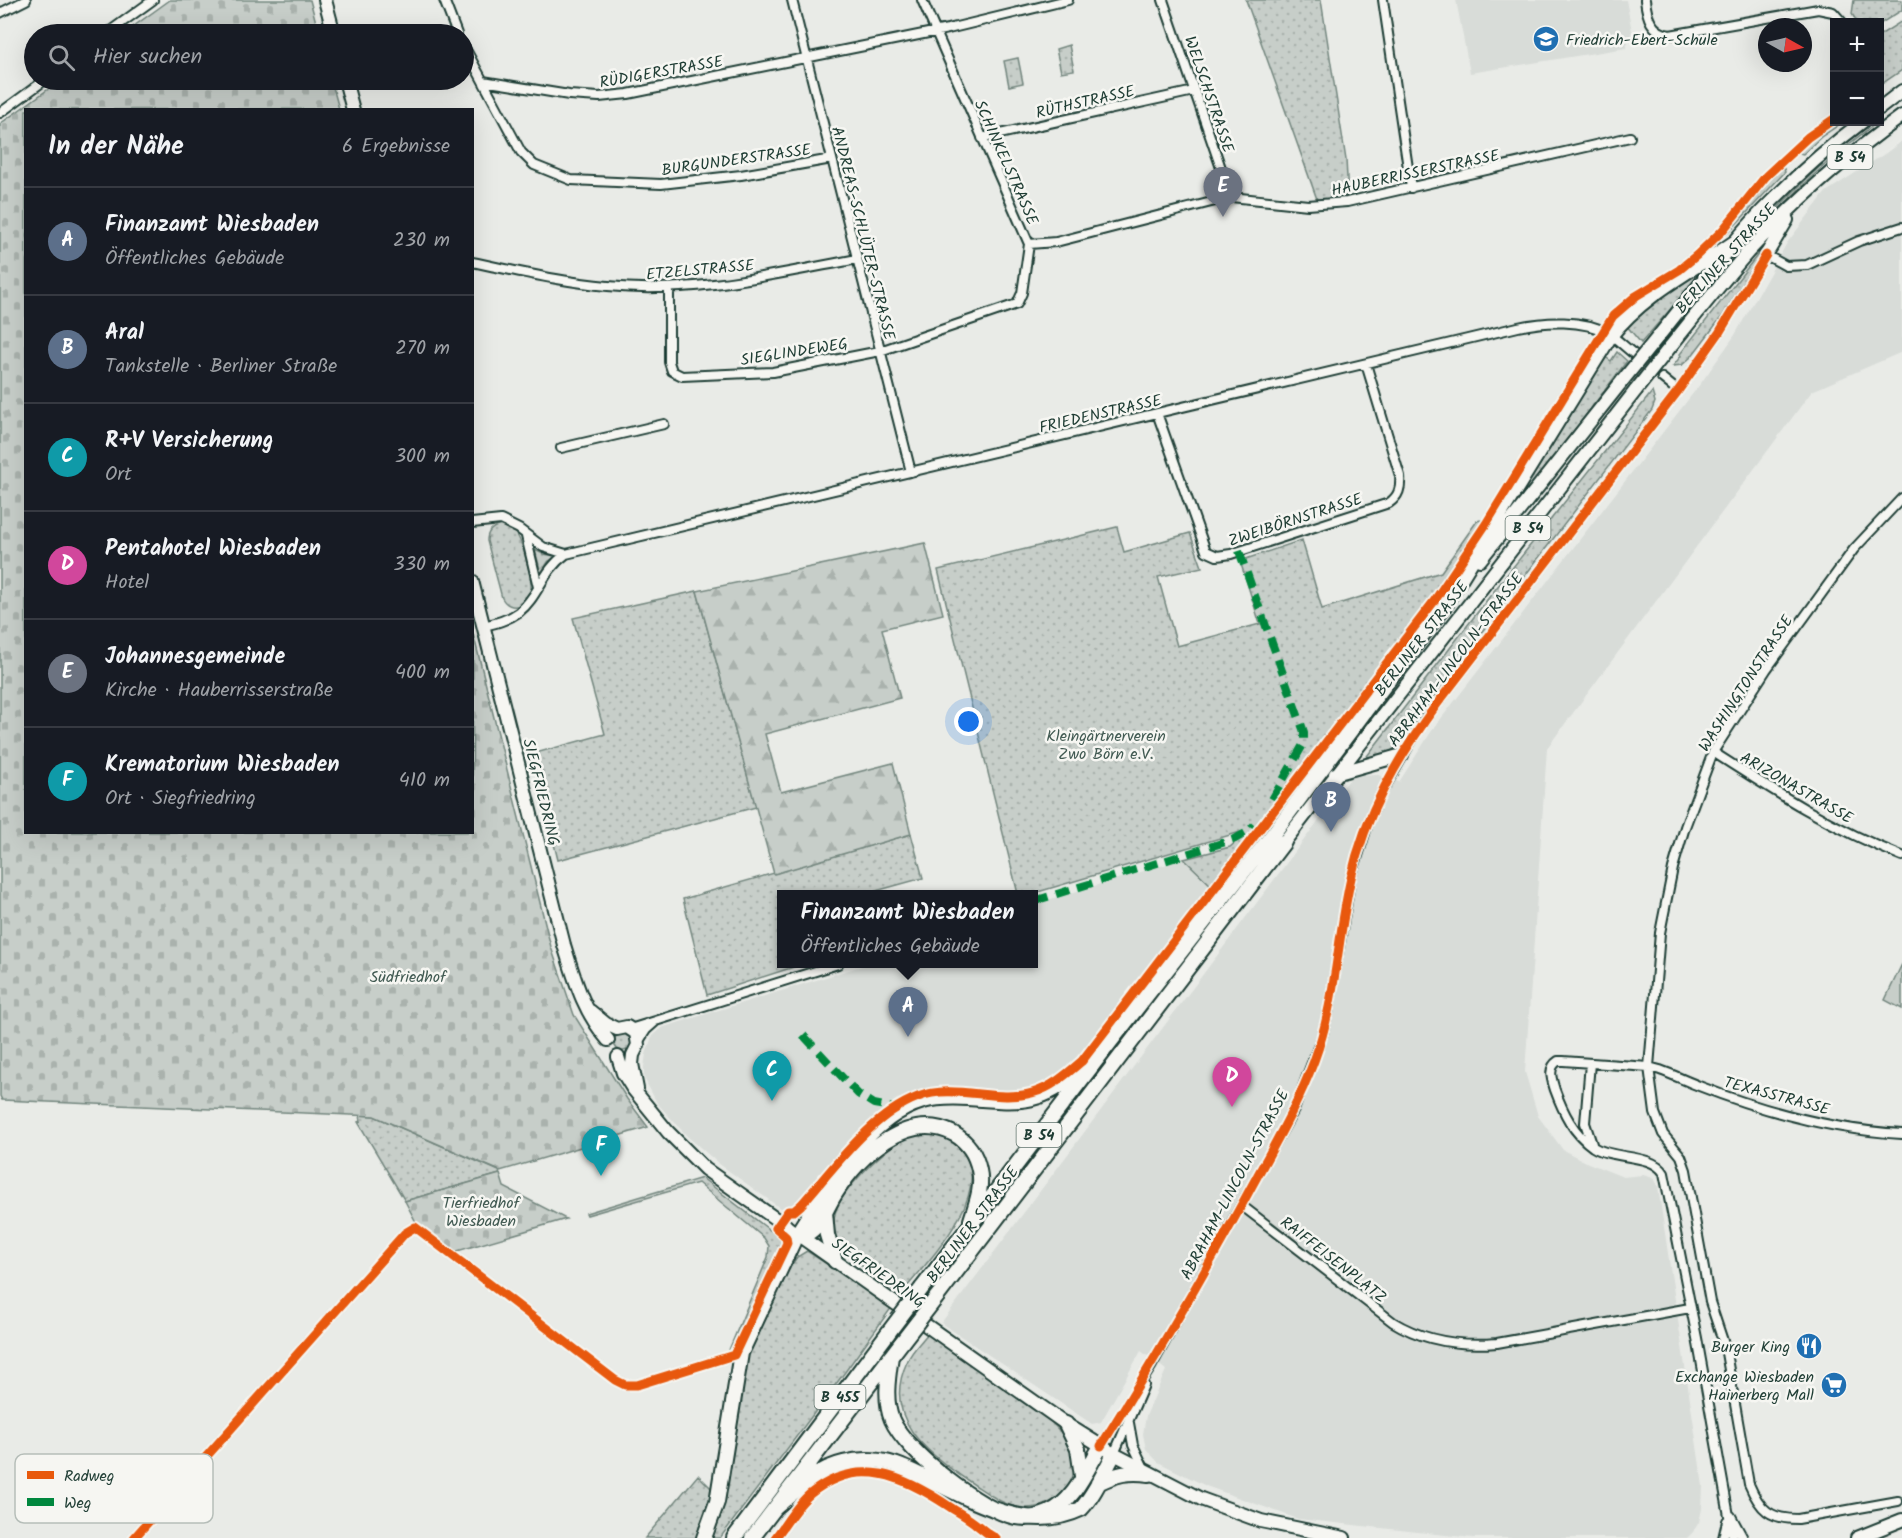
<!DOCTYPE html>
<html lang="de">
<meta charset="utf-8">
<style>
:root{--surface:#171b24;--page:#20242c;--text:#f1f3f6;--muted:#9ea1a6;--line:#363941;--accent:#1f6fb2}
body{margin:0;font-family:Kalam,sans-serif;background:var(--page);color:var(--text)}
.controls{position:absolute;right:18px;top:18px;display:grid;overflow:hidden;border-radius:0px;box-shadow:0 6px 24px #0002}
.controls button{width:54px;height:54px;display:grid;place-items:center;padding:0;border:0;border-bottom:2px solid var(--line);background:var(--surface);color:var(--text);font:30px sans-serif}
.compass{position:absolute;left:1758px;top:18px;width:54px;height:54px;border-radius:50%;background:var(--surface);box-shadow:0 6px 24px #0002;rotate:98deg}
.you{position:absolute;left:969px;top:722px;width:21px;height:21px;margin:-15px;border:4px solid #fff;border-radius:50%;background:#1a73e8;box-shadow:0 0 0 9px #1a73e833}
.badge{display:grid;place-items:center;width:39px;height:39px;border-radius:50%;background:var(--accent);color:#fff;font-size:20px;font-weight:700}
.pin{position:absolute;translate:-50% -50px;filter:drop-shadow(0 2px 3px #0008)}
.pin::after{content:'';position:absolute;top:32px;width:21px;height:18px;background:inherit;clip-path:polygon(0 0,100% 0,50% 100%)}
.popup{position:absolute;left:777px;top:890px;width:261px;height:78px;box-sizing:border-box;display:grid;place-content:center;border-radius:0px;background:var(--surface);filter:drop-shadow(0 2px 4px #0005);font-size:20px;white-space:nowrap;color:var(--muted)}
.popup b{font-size:22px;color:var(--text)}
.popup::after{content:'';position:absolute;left:50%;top:100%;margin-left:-12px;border:12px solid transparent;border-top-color:var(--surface)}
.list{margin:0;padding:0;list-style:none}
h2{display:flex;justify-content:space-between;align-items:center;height:78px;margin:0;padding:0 24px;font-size:26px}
h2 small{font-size:20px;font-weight:400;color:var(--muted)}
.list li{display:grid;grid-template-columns:39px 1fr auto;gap:18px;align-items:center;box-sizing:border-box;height:108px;padding:0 24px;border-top:2px solid var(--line)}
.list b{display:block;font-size:22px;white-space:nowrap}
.list p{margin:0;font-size:20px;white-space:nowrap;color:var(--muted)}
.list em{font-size:20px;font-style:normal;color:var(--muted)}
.icon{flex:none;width:33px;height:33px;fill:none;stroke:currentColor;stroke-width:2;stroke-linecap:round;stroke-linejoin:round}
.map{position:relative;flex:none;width:1902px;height:1538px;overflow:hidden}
.search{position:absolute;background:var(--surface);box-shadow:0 6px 24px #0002;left:24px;top:24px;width:450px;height:66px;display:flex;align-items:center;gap:15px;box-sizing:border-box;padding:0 21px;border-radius:33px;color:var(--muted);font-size:22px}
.panel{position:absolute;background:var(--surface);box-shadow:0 6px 24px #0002;left:24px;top:108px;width:450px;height:726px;border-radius:0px}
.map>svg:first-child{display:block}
.built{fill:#d8dcd8}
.green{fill:url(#green-dots);stroke:#73867e;stroke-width:1.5}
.forest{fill:url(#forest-firs);stroke:#73867e;stroke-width:1.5}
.cemetery{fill:url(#cemetery-stones);stroke:#73867e;stroke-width:1.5}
.pitch{fill:#c7cec9;stroke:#73867e;stroke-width:1.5}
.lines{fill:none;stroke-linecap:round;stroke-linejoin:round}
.street-tunnel{stroke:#c1c8c3;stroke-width:8;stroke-dasharray:8 4;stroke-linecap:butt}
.street-casing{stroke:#1f3d34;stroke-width:12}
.primary-casing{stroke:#1f3d34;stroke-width:16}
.highway-casing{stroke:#1f3d34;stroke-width:18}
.street{stroke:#f6f6f2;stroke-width:8}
.primary{stroke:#f6f6f2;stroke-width:12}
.highway{stroke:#f6f6f2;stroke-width:14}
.primary-bridge-casing{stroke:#1f3d34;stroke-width:16;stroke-linecap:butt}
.highway-bridge-casing{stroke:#1f3d34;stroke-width:18;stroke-linecap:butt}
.primary-bridge{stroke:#f6f6f2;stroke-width:12}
.highway-bridge{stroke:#f6f6f2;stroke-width:14}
.quiet{stroke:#00873e;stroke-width:8;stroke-dasharray:15 8;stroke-linecap:butt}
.cycleway-casing{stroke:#f6f6f2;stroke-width:13}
.cycleway{stroke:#e8590c;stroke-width:9}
.labels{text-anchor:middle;stroke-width:5;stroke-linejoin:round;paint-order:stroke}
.shield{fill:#f6f6f2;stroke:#60746d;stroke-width:1.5}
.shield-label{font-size:15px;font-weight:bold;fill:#1f3d34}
.poi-label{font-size:16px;fill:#1f3d34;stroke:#f6f6f2;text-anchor:end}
.street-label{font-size:16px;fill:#1f3d34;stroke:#f6f6f2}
.park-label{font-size:16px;fill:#415a52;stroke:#f6f6f2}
.key{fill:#f6f6f2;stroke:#b6beb9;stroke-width:1.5}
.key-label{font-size:16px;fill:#1f3d34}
</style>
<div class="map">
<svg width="1902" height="1538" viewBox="0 0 1902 1538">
<defs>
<pattern id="green-dots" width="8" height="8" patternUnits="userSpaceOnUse" patternTransform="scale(1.5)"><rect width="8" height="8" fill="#c7cec9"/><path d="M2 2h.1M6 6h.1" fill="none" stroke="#aab2ad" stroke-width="1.8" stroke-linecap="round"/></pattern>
<pattern id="forest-firs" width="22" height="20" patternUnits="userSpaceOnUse" patternTransform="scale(1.5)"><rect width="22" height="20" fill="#c7cec9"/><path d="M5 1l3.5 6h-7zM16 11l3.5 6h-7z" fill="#aab2ad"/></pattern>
<pattern id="cemetery-stones" width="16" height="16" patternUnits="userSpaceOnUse" patternTransform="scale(1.5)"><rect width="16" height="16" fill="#c7cec9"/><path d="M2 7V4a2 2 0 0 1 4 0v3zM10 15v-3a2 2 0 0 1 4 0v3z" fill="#aab2ad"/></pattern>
</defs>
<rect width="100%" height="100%" fill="#e9ebe7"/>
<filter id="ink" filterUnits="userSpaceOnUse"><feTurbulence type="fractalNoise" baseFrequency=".0167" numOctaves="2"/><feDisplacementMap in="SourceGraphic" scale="12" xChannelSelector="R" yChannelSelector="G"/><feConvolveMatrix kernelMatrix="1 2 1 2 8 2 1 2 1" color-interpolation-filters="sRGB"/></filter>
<g filter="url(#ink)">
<!-- built -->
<path class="built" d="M1456,0H1626L1632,31L1626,48L1470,73Z
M1902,141V352L1812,391L1547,748L1525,1072L1538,1116L1563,1150L1588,1163L1623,1177L1643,1175L1650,1177L1655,1180L1658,1187L1703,1486L1702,1509L1699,1522L1693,1532L1687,1538H1473L1298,1519L1206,1486L1158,1462L1146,1449L1143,1434L1146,1416L1166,1370L1141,1351L1101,1422L1092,1424L941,1323L1352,776L1375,774L1399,782L1433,729L1701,383L1735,335L1787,243L1826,192L1886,153Z
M1184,859L1213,887L1070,1065L1053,1080L1038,1088L1009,1092L942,1088L927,1090L897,1099L875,1115L854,1136L798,1205L792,1210L780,1208L718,1163L687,1136L657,1103L644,1078V1067L646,1054L652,1037L661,1028L868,964H1034V904Z"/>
<!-- green -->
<path class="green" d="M1246,0H1321L1346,160L1348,195L1318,202Z
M1854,0H1902V10L1880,24V22H1857L1852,14Z
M1902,21V70L1880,85V35Z
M1069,45L1074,70L1061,72L1056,49Z
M1018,58L1023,83L1009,86L1004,61Z
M1834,120L1843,122L1821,137L1803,154L1799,153V148L1808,138Z
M1872,122H1878C1793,183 1726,267 1661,348L1658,346C1724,265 1790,186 1872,122Z
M1782,162L1785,172L1726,235L1724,233L1767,177Z
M1759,253L1760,254L1723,315L1691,357L1682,365L1673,366L1681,356L1680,354Z
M1707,267L1641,343L1626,325L1671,288Z
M1617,352L1627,361L1503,524L1604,356L1611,361Z
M1652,392L1655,402L1652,410L1451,672L1399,744C1389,755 1375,759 1361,764L1490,596Z
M1481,520L1486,521L1434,597L1213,887L1184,859L1230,847L1238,840L1240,832L1031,894H1018L938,570L1117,527L1124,552L1190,533L1202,567L1158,577L1177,646L1260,624L1240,561L1302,540L1322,609L1441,572L1477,521Z
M500,525C505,526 510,527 514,531C522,538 532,578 531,589C529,606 510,613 502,598L487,541C487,532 491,528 500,525Z
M535,550L543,554L556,556L548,562L541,573Z
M697,591L756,807L558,860L532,754L605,734L573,618Z
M911,834L923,878L865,894H782V964H803L707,995L683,899Z
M614 1042a9 9 0 1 1 18 0a9 9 0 1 1-18 0Z
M360,1115L374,1116L499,1171L500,1174L405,1201L358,1122L361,1121Z
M928,1134C943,1136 954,1139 963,1152C995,1195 926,1263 900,1295C884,1282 843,1256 836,1237C833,1228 833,1215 838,1206C848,1185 887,1144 910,1137C915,1135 922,1135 928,1134Z
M702,1178L785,1242L734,1347L729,1350L768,1257L769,1246L764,1238L698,1183L587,1215L586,1213Z
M807,1251L892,1307L845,1372L720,1538H709L747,1355L779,1283L797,1257Z
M929,1332L1045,1416C1055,1426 1065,1435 1071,1448C1085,1481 1056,1509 1024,1508C1004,1507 986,1492 970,1482C927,1454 881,1418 907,1362C911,1351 922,1341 929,1332Z
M698,1475L716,1493L700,1538H645Z"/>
<!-- forest -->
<path class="forest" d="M925,543L943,614L882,629L900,698L765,734L781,792L893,763L911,834L774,874L697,591Z"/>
<!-- cemetery -->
<path class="cemetery" d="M170,0H310L319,34H123Z
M61,80H331L339,109L26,110V832H472L473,633L551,947L574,1015L627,1099L648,1127L500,1171L374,1116L2,1100L0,1096V124Z
M500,1174L504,1187L566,1219L454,1252L417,1224L405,1201Z"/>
<!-- pitch -->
<path class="pitch" d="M1902,964V1009L1885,1000Z"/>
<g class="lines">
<!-- street-tunnel -->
<path class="street-tunnel" d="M1637,357L1662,378"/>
<defs>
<path id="street" d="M444,0L457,34
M792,0L911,472
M1163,0L1231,197
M1383,0L1411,188
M1645,0C1647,17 1651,32 1670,35L1818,9L1833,12L1842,22
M0,13L26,0
M106,34L153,0
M464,46L521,152L534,165L571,180L661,184L741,175L832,159
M483,81L569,95L599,97L628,94L948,29L1068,0
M0,113L45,80
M982,138L1194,91
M1029,244L1056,242L1231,197L1308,205L1347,202L1630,137
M472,262C517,271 562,282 608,286C690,295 777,274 857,259
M669,288V362L672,371L682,376L773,372L880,351L1017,304L1022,293L1029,244L922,0
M1662,378L1678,391
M1157,413L1206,551L1217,556L1231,554L1389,503C1399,496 1401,488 1400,476L1366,364
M561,448L664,424
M472,523L501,520L519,529L543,547L566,554
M526,536L538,587
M484,626C496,623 508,620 519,612C539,596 542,571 566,554L1518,327C1546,321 1582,319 1608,333C1617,339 1625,347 1634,354
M1713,752C1775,792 1833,829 1902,856
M630,1029L838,964
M639,1041L646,1030L655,1022
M1590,1063L1585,1123L1592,1144
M1241,1205L1393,1322C1424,1341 1462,1346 1497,1343L1690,1308
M1129,1423L1133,1445L1144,1468
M1101,1446L1151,1367L1294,1110L1323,1034L1329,1009L1351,878L1369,821L1381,794L1417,732L1437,704L1678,391L1719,333L1766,255L1786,266L1807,265L1859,241L1902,227
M1114,1454L1144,1385
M1898,1501L1798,1519C1770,1519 1760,1510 1749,1484L1725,1347L1710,1302L1686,1170L1681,1156L1663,1134L1655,1113L1649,1067L1660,933L1673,868L1685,827L1713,752L1766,670L1854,549L1902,498
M1731,1516L1743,1538
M1723,1538L1727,1521
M1733,1538L1697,1338L1664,1173C1652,1153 1614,1160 1593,1147C1573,1133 1563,1112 1555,1090C1552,1080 1547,1068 1558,1061H1563L1649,1067L1660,1070C1674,1075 1686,1081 1699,1086C1763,1111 1833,1130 1902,1134"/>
<path id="primary" d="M325,0L334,34
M345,80L353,110
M1880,108L1902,91
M1766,255L1787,220
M1657,338C1692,295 1725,250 1763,210C1793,179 1827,148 1862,122
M1670,347C1695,316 1721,283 1748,252C1794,202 1847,156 1902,116
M1480,560L1623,380
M472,581L564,945C575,980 583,1011 608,1040
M1447,602L1611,336C1643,295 1692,271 1734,242
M1335,774L1402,755
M1284,842L1636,390
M590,1011L606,1024L617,1029L627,1027L636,1033L638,1045L633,1055L632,1064L637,1089
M618,1057L623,1073L633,1089L668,1132L705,1169L1066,1424L1114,1454L1201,1499L1261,1521L1344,1538
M1857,1538L1902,1520"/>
<path id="highway" d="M825,1212L827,1235L835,1261
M797,1234C826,1188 867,1117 923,1101C938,1097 952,1097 968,1098C1018,1102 1042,1106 1081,1069
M797,1234C802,1234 806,1235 810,1232C822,1224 827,1206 835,1194C858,1157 907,1109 954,1134C968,1142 976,1155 979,1170C983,1187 976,1204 971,1220
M922,1288L1111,1041L1273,834L1447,602
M936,1298L1284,842
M891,1356C888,1377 884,1400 892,1420C906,1452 982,1512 1016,1517C1026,1519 1038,1517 1048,1513C1074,1502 1087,1469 1101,1446
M1066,1424L1078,1449L1082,1476
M1098,1483C1116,1474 1129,1471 1149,1474
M775,1508C796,1491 816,1469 843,1463C862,1458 884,1459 902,1467C957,1490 1021,1538 1081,1509C1095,1494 1104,1472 1114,1454
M704,1538L717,1502L741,1353L793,1242V1235L784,1225
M734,1538L888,1333
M752,1538L902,1342"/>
</defs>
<!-- street casing -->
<use href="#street" class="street-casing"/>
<!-- primary casing -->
<use href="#primary" class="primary-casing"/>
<!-- highway casing -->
<use href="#highway" class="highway-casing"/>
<!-- street -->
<use href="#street" class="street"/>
<!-- primary -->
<use href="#primary" class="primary"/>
<!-- highway -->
<use href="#highway" class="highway"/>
<defs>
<path id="primary-bridge" d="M1623,380L1657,338
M1636,390L1670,347"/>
<path id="highway-bridge" d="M888,1333L922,1288
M902,1342L936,1298"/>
</defs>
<!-- primary-bridge casing -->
<use href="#primary-bridge" class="primary-bridge-casing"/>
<!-- highway-bridge casing -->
<use href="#highway-bridge" class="highway-bridge-casing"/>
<!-- primary-bridge -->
<use href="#primary-bridge" class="primary-bridge"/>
<!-- highway-bridge -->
<use href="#highway-bridge" class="highway-bridge"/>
<!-- quiet -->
<path class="quiet" d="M1239,551L1304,732V743L1270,803
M1034,901L1235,839L1249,831L1254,825
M803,1035L858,1094L874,1104L895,1108"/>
<defs>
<path id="cycleway" d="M1101,1446C1152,1364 1201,1280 1247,1195C1271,1150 1296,1109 1314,1061C1336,1002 1337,939 1351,878C1365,814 1398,757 1437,704L1678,391L1719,333L1766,255
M134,1538L405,1233L415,1227L615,1380L625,1385H637L734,1355L787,1243L786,1237L776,1228L788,1211H794L801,1205C834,1168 871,1115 918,1097C955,1083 995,1103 1032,1093C1051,1088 1067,1074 1082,1061L1435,600L1486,524L1613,316L1636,296L1679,270L1697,255L1722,231L1766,176L1808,137L1834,119
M775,1538C786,1524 796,1506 810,1494C859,1454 905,1477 950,1507C959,1513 969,1518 977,1525C984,1530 988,1535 996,1538"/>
</defs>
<!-- cycleway casing -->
<use href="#cycleway" class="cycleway-casing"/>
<!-- cycleway -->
<use href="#cycleway" class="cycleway"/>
</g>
</g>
<!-- icons -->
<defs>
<symbol id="school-disc" viewBox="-11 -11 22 22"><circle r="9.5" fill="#1f6fb2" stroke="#f6f6f2"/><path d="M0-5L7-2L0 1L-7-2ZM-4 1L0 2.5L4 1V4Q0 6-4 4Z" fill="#fff"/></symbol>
<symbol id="restaurant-disc" viewBox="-11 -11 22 22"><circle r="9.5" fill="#1f6fb2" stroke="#f6f6f2"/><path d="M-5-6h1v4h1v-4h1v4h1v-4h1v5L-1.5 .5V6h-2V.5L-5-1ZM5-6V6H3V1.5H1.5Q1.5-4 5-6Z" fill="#fff"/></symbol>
<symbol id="supermarket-disc" viewBox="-11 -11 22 22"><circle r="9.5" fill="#1f6fb2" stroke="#f6f6f2"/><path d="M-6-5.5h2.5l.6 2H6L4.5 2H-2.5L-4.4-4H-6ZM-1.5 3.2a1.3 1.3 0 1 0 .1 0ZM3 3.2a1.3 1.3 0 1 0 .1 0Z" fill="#fff"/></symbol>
</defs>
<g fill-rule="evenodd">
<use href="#school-disc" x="1531" y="24" width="30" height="30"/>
<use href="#restaurant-disc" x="1794" y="1331" width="30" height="30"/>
<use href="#supermarket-disc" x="1819" y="1370" width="30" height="30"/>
</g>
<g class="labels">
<!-- shield labels -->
<g class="shield">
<rect x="1827.5" y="145" width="45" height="24" rx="4.5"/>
<rect x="1505.5" y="516" width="45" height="24" rx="4.5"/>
<rect x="1016.5" y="1123" width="45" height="24" rx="4.5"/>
<rect x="814.5" y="1385" width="51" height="24" rx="4.5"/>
</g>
<g class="shield-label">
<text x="1850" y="162">B 54</text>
<text x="1528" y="533">B 54</text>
<text x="1039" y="1140">B 54</text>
<text x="840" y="1402">B 455</text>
</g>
<!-- poi labels -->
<g class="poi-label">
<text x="1566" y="45" text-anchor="start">Friedrich-Ebert-Schule</text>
<text x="1790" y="1352">Burger King</text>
<text x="1814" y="1382">Exchange Wiesbaden<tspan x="1814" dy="18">Hainerberg Mall</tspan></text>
</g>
<!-- street labels -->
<g class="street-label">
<text transform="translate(661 71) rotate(-10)" y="6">RÜDIGERSTRASSE</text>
<text transform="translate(1210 94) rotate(71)" y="6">WELSCHSTRASSE</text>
<text transform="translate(1085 101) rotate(-13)" y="6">RÜTHSTRASSE</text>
<text transform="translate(736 159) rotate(-8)" y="6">BURGUNDERSTRASSE</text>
<text transform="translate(1007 162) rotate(66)" y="6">SCHINKELSTRASSE</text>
<text transform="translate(1415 172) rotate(-12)" y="6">HAUBERRISSERSTRASSE</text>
<text transform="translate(864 233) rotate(76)" y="6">ANDREAS-SCHLÜTER-STRASSE</text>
<text transform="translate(1725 258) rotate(-48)" y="6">BERLINER STRASSE</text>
<text transform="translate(700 269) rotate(-5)" y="6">ETZELSTRASSE</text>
<text transform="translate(794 351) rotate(-9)" y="6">SIEGLINDEWEG</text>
<text transform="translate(1100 413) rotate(-13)" y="6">FRIEDENSTRASSE</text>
<text transform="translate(1295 519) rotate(-18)" y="6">ZWEIBÖRNSTRASSE</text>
<text transform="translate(1421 638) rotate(-52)" y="6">BERLINER STRASSE</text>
<text transform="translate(1455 659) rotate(-53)" y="6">ABRAHAM-LINCOLN-STRASSE</text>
<text transform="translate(1745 683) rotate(-57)" y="6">WASHINGTONSTRASSE</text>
<text transform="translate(1797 787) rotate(30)" y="6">ARIZONASTRASSE</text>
<text transform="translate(542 792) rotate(76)" y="6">SIEGFRIEDRING</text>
<text transform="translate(1777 1095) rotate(15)" y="6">TEXASSTRASSE</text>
<text transform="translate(1234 1184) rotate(-62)" y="6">ABRAHAM-LINCOLN-STRASSE</text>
<text transform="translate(972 1224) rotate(-53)" y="6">BERLINER STRASSE</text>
<text transform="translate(1334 1259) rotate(38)" y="6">RAIFFEISENPLATZ</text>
<text transform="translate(879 1272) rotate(35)" y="6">SIEGFRIEDRING</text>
</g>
<!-- park labels -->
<g class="park-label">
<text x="1106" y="741">Kleingärtnerverein<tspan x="1106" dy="18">Zwo Börn e.V.</tspan></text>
<text x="408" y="982">Südfriedhof</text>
<text x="481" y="1208">Tierfriedhof<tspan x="481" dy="18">Wiesbaden</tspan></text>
</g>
</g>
<!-- legend -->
<rect x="15" y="1454" width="198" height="69" rx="9" class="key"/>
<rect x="27" y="1471" width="27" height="8" fill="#e8590c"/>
<rect x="27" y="1498" width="27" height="8" fill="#00873e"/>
<g class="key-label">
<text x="64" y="1481">Radweg</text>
<text x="64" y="1508">Weg</text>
</g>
</svg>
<div class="controls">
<button>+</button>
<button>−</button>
</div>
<svg class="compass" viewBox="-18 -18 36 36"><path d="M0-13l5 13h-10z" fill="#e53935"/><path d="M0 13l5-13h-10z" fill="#9ea1a6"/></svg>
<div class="you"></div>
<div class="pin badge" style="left:908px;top:1037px;background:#5c6f8a">A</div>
<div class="popup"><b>Finanzamt Wiesbaden</b>Öffentliches Gebäude</div>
<div class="pin badge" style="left:1331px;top:832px;background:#5c6f8a">B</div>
<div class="pin badge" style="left:772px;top:1101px;background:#0f9aa8">C</div>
<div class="pin badge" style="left:1232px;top:1107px;background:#d1479c">D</div>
<div class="pin badge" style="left:1223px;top:217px;background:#6b7280">E</div>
<div class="pin badge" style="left:601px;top:1176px;background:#0f9aa8">F</div>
<div class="search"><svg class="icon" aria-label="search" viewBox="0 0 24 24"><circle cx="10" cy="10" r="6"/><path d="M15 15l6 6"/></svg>Hier suchen</div>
<section class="panel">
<h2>In der Nähe<small>6 Ergebnisse</small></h2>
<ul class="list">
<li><span class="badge" style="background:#5c6f8a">A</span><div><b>Finanzamt Wiesbaden</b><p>Öffentliches Gebäude</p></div><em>230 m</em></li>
<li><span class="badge" style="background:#5c6f8a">B</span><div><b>Aral</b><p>Tankstelle · Berliner Straße</p></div><em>270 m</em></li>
<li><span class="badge" style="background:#0f9aa8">C</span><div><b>R+V Versicherung</b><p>Ort</p></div><em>300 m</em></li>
<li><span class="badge" style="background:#d1479c">D</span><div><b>Pentahotel Wiesbaden</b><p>Hotel</p></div><em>330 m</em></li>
<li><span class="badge" style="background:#6b7280">E</span><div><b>Johannesgemeinde</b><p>Kirche · Hauberrisserstraße</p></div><em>400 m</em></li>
<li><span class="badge" style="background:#0f9aa8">F</span><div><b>Krematorium Wiesbaden</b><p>Ort · Siegfriedring</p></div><em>410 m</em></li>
</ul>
</section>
</div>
